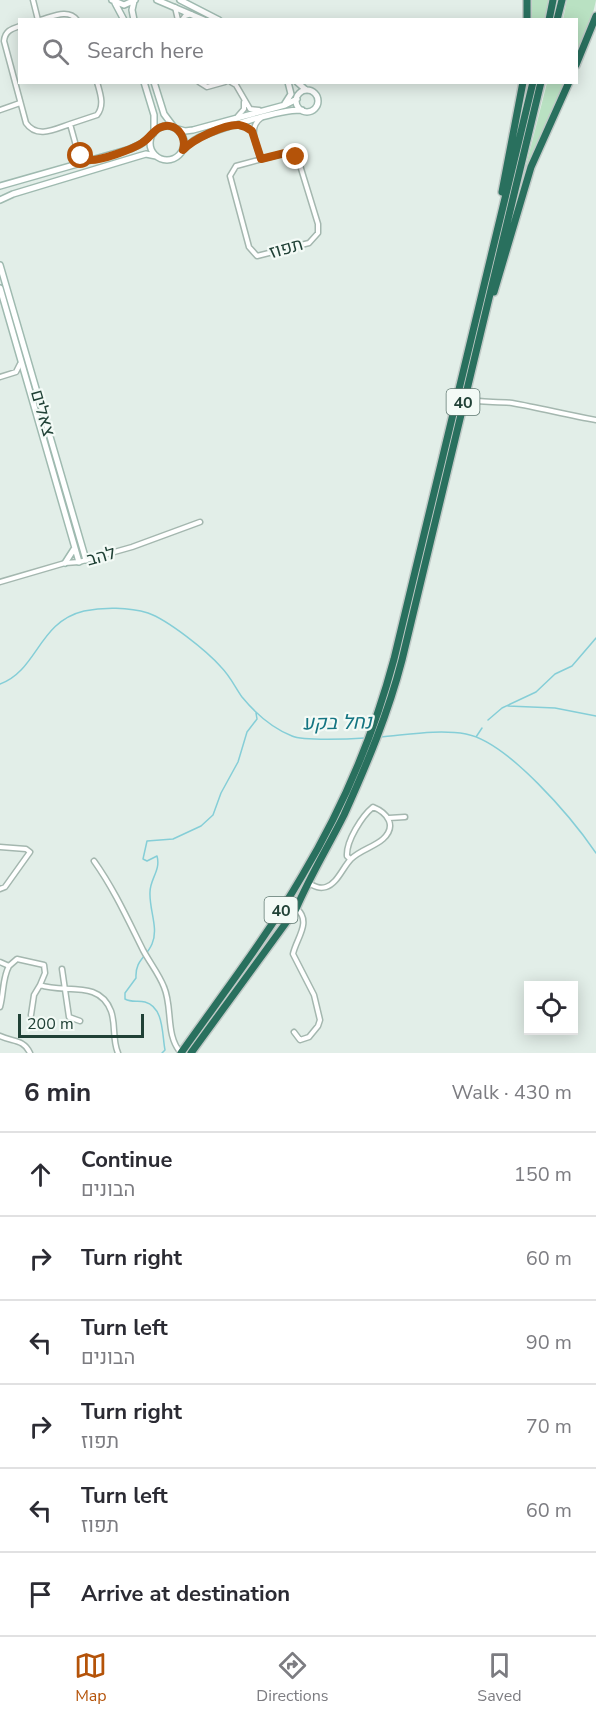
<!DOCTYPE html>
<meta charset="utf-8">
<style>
:root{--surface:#fff;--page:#f7f7f7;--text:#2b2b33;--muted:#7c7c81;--line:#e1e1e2;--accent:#b45309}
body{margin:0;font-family:"Nunito Sans",Heebo,sans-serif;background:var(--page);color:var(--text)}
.controls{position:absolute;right:18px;bottom:18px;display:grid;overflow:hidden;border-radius:0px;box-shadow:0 3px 15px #0003}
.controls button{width:54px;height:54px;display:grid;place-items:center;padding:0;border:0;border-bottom:2px solid var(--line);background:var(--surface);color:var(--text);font:30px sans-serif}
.scale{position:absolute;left:18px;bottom:15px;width:126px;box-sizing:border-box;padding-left:6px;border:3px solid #204136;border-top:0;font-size:16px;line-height:21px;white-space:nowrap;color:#204136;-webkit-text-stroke:4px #f3faf6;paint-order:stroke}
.stop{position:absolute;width:18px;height:18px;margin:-14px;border:4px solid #b45309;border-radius:50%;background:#fff}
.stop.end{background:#b45309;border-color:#fff;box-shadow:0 2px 6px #0008}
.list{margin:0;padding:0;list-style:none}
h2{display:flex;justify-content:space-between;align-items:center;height:78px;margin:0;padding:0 24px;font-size:26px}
h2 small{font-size:20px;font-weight:400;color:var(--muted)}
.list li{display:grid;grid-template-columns:39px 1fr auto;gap:18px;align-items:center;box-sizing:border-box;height:84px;padding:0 24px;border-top:2px solid var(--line)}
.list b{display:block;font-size:22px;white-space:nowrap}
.list p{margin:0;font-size:20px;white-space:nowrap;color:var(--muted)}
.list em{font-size:20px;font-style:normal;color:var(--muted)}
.icon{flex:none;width:33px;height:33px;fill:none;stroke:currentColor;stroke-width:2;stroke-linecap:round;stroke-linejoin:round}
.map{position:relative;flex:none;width:596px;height:1053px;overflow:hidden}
.search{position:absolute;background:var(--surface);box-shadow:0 3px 15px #0003;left:18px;right:18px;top:18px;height:66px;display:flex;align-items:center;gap:15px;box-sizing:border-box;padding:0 21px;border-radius:0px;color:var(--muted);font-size:22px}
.sheet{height:582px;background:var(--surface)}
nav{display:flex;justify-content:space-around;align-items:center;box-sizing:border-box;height:84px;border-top:2px solid var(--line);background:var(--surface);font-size:16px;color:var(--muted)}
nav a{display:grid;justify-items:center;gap:3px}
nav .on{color:var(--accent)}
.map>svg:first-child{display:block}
.green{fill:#b9e1c2}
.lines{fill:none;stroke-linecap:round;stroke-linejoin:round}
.stream{stroke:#85ced7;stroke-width:1.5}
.street-casing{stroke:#a4b7af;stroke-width:7}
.secondary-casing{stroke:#9fbab0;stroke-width:8}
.highway-casing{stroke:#c1cac7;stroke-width:10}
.street{stroke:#fff;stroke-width:4}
.secondary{stroke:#fff;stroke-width:5}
.highway{stroke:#29705e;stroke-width:7}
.route{stroke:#b45309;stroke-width:8}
.labels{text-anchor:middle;stroke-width:4.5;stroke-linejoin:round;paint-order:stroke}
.shield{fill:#f3faf6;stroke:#5f7870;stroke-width:1.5}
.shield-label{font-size:16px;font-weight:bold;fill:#204136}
.street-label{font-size:18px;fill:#204136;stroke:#f3faf6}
.water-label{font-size:20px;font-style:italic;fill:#157582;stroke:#f3faf6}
</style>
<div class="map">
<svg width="596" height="1053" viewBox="0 0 596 1053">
<rect width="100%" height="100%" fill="#e2eee8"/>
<!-- green -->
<path class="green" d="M531,0H549L545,19H532Z
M567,0H596L591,22L577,55L576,20H563Z
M547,83H565L536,148L514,213Z"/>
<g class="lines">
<!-- stream -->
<path class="stream" d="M0,684C38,670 38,622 84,611C103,607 129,607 148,613C168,620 207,651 221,667C230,676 235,687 242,697C256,714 272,728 292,736C303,741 351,739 365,738
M508,706L555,708L596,716
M488,720L502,708L536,692L555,674L572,666L596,638
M379,737C406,735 438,729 466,734C508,742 572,818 596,853
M476,737L482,728
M162,1053L165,1050C162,1035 164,1007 145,1002C138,1000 132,1003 125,999V993L136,978C135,960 146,958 152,944C159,928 149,910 150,892C150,879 161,870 157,856L147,861L143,859L147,841L173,839L201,826L213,815L221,793L238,762L247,732L257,719L256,713"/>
<defs>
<path id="street" d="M33,0L38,20
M175,7L178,20
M40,20C52,17 68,8 77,20
M182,20L185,16L191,14
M20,26C11,29 5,31 4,41L26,123C37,139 55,129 70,124L78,153L77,158L73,164
M199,82L207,87L225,82
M231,82L236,85L250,109L259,110
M0,110L20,103
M238,116L244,109V102
M70,124L97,115C105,105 100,93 97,82
M237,125L246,127L253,131
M285,153L291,154L299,162L318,224V233L309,243L257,256L249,247L230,176L236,166Z
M261,159C257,145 247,128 261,118
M0,377L16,372L20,364
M465,399C481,403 495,401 512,403C540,408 568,415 596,420
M0,582L65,563L79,562L132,547L200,522
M389,818L405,817
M0,847L26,849L30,852L5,887L0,889
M94,861C114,889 128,920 143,950C150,963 159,974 164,987C173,1008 165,1035 181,1053
M308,883C314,886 319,889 326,887C337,884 343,867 351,859C360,850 374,847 383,839C397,826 388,813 373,807C362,816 346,841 347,856L350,859
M0,962L9,966L17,959L44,965L45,973L40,985C64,994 99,979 111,1011C116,1025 112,1039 118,1053
M62,969L69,1017L80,1021
M0,1007C4,993 2,979 9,966
M31,1015L34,995L40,985
M294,1032L300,1040L309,1037L318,1026L320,1020L314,995L293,954C296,939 312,922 297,909
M0,1036C12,1042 24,1039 30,1053"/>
<path id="secondary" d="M112,0L124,5L135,0
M157,0L204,20
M180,0L219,20
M134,1L132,10L134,20
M115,3L124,20
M144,82L154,115V132
M154,82L164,114L173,126
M297,82L306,90
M296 101a11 11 0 1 1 22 0a11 11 0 1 1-22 0Z
M284,105L291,94L288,82
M150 143a17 17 0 1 1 34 0a17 17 0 1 1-34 0Z
M178,129L185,131L193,130L285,105L297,99
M183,150C188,145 192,141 198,138C218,129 281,109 302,110
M0,186L130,149L141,144L153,134
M0,200L13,194L139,156L146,154L156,156
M0,265L86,560
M0,288L79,562
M65,563L74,549"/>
<path id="highway" d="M527,0V20
M549,20L553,0
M557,20L562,0
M576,65L596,16
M502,192L523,82
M494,292L531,167L569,82
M181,1053C222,995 266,938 302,876C342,809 374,734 394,659L533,82
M191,1053L296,909C310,876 328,847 344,815C367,764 388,714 402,660L541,82"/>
</defs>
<!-- street casing -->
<use href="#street" class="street-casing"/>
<!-- secondary casing -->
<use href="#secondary" class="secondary-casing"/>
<!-- highway casing -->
<use href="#highway" class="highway-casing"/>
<!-- street -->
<use href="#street" class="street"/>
<!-- secondary -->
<use href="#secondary" class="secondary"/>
<!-- highway -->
<use href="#highway" class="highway"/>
</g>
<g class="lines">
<!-- route -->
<path class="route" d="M81,156C84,159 85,160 89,160C100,161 133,149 142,143C149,139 153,131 159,128C175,120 187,136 183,150C193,139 225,124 239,125C245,126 248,128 252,131L261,159L285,153L296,157"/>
</g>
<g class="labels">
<!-- shield labels -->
<g class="shield">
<rect x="446.5" y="389" width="33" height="26" rx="4.5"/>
<rect x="264.5" y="897" width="33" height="26" rx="4.5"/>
</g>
<g class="shield-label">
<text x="463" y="408">40</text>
<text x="281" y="916">40</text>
</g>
<!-- street labels -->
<g class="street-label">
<text transform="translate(286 248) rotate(-16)" y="6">תפוז</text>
<text transform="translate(43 413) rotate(74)" y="6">צאלים</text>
<text transform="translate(101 556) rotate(-16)" y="6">להב</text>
</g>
<!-- water labels -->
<g class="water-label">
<text transform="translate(337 722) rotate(-1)" y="7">נחל בקע</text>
</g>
</g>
</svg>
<div class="controls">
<button><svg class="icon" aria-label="locate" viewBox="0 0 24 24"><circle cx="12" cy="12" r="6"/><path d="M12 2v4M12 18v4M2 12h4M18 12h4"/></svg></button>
</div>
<div class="scale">200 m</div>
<div class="stop" style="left:81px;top:156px"></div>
<div class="stop end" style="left:296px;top:157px"></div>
<div class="search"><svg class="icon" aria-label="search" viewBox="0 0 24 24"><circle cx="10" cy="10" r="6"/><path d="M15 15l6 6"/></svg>Search here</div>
</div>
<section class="sheet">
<h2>6 min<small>Walk · 430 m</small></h2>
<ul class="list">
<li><svg class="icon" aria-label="ahead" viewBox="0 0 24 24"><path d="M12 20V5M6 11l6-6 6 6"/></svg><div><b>Continue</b><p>הבונים</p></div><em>150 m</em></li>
<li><svg class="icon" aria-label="right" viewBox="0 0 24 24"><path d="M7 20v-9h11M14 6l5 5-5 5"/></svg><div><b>Turn right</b></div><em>60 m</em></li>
<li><svg class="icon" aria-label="left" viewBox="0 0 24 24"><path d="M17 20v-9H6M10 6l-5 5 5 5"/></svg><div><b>Turn left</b><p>הבונים</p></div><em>90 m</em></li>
<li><svg class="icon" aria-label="right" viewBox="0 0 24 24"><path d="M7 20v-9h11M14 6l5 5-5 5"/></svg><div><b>Turn right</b><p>תפוז</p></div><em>70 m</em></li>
<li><svg class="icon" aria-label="left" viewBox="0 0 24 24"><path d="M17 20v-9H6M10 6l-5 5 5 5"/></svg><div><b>Turn left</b><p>תפוז</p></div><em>60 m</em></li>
<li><svg class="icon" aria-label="arrive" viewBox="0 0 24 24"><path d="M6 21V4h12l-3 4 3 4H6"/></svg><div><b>Arrive at destination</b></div></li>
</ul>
</section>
<nav>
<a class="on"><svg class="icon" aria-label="map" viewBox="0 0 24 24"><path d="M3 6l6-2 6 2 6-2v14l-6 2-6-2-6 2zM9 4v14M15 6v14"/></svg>Map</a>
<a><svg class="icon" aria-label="directions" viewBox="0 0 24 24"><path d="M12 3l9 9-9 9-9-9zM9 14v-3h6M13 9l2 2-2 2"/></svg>Directions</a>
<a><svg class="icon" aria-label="saved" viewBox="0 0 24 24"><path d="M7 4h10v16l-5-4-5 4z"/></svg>Saved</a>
</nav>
